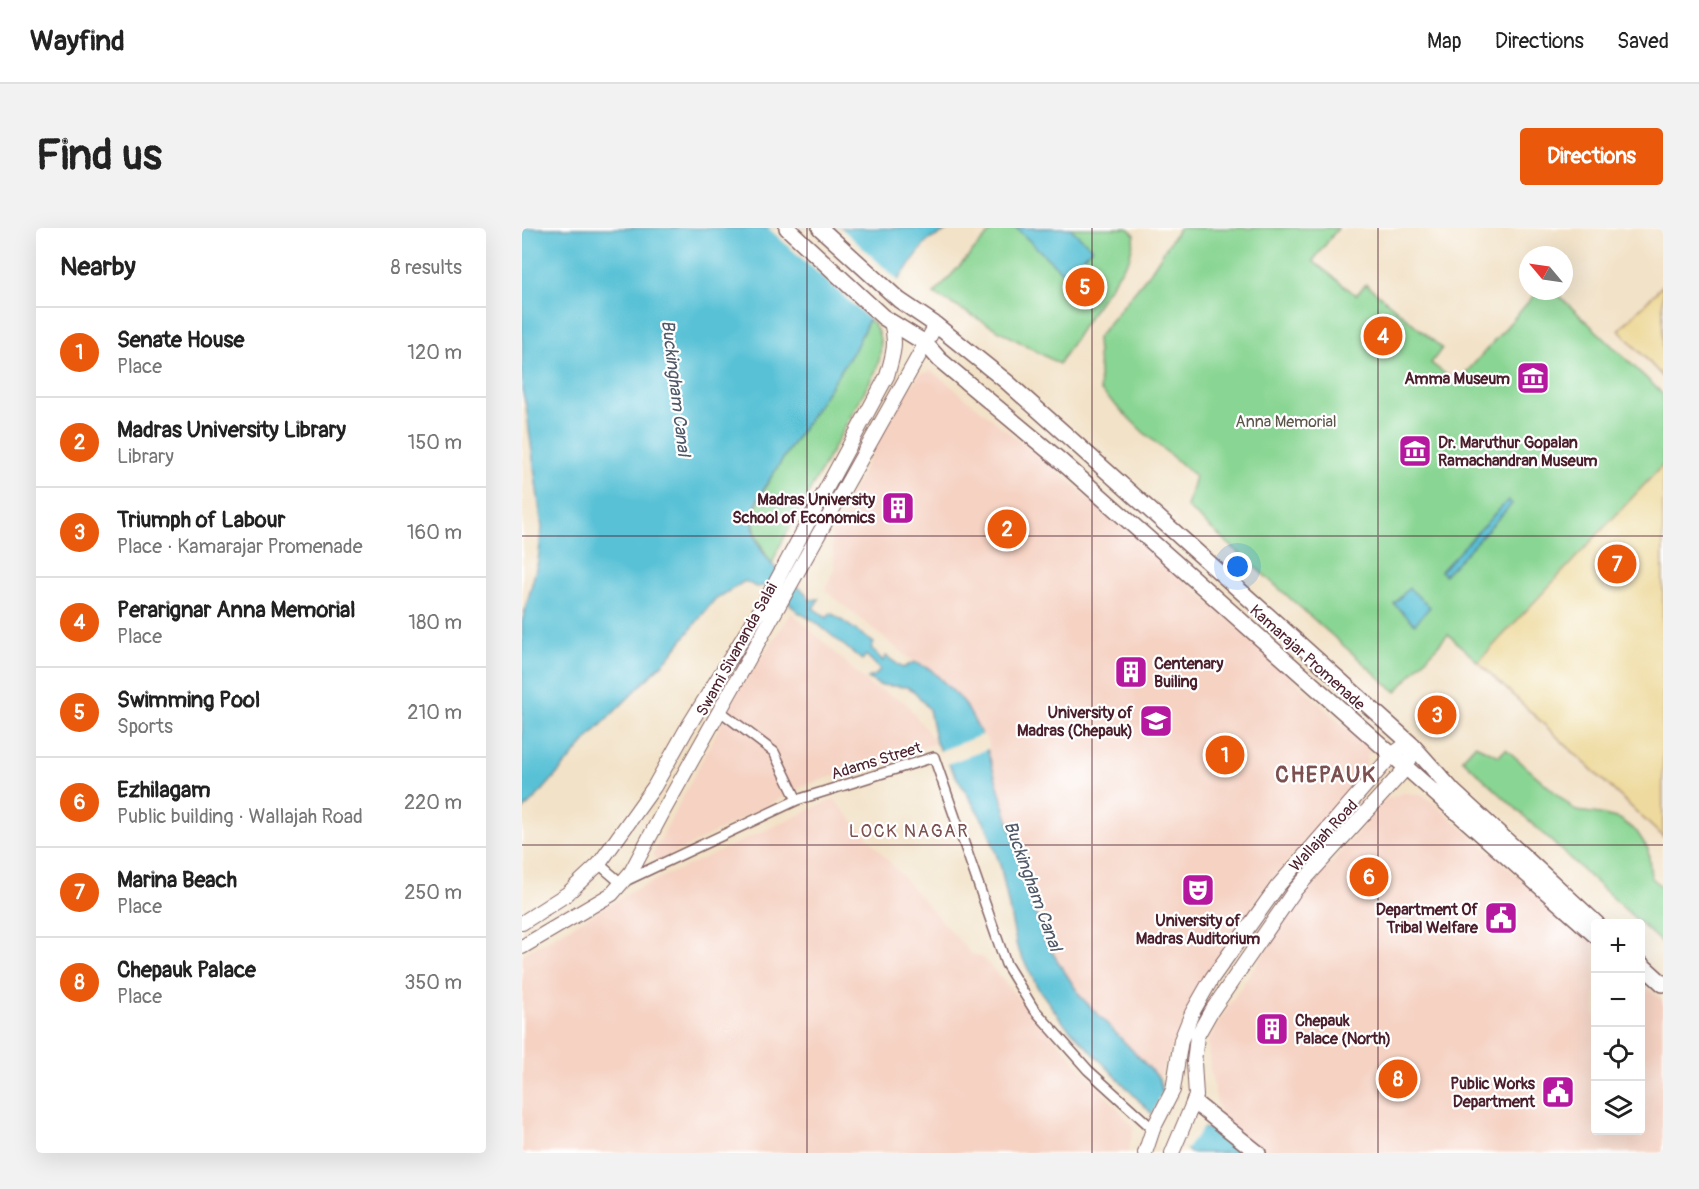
<!DOCTYPE html>
<meta charset="utf-8">
<style>
:root{--surface:#fff;--page:#f2f2f2;--text:#222;--muted:#767676;--line:#e0e0e0;--accent:#ea580c}
body{margin:0;font-family:Pangolin,sans-serif;background:var(--page);color:var(--text)}
.controls{position:absolute;right:18px;bottom:18px;display:grid;overflow:hidden;border-radius:6px;box-shadow:0 6px 24px #0002}
.controls button{width:54px;height:54px;display:grid;place-items:center;padding:0;border:0;border-bottom:2px solid var(--line);background:var(--surface);color:var(--text);font:30px sans-serif}
.compass{position:absolute;left:997px;top:18px;width:54px;height:54px;border-radius:50%;background:var(--surface);box-shadow:0 6px 24px #0002;rotate:299deg}
.you{position:absolute;left:716px;top:339px;width:21px;height:21px;margin:-15px;border:4px solid #fff;border-radius:50%;background:#1a73e8;box-shadow:0 0 0 9px #1a73e833}
.badge{display:grid;place-items:center;width:39px;height:39px;border-radius:50%;background:var(--accent);color:#fff;font-size:20px;font-weight:700}
.pin{position:absolute;translate:-50% -50%;border:3px solid #fff;box-shadow:0 2px 6px #0006}
.list{margin:0;padding:0;list-style:none}
h2{display:flex;justify-content:space-between;align-items:center;height:78px;margin:0;padding:0 24px;font-size:26px}
h2 small{font-size:20px;font-weight:400;color:var(--muted)}
.list li{display:grid;grid-template-columns:39px 1fr auto;gap:18px;align-items:center;box-sizing:border-box;height:90px;padding:0 24px;border-top:2px solid var(--line)}
.list b{display:block;font-size:22px;white-space:nowrap}
.list p{margin:0;font-size:20px;white-space:nowrap;color:var(--muted)}
.list em{font-size:20px;font-style:normal;color:var(--muted)}
.icon{flex:none;width:33px;height:33px;fill:none;stroke:currentColor;stroke-width:2;stroke-linecap:round;stroke-linejoin:round}
.map{position:relative;flex:none;width:1141px;height:925px;overflow:hidden;border-radius:6px}
header{display:flex;align-items:center;gap:36px;box-sizing:border-box;height:84px;padding:0 30px;background:var(--surface);border-bottom:2px solid var(--line)}
header strong{font-size:28px}
nav{display:flex;gap:33px;margin-inline-start:auto;font-size:21px}
.intro{display:flex;align-items:center;justify-content:space-between;box-sizing:border-box;height:144px;padding:0 36px}
h1{margin:0;font-size:42px}
.button{padding:15px 27px;border-radius:6px;background:var(--accent);color:#fff;font-size:21px;font-weight:700}
main{display:flex;gap:36px;padding:0 36px}
aside{flex:1;background:var(--surface);border-radius:6px;box-shadow:0 6px 24px #0002}
.map>svg:first-child{display:block}
.built{fill:#f5d2c2}
.green{fill:#89d593;stroke:#6a7a5f;stroke-width:1.5}
.sand{fill:#eeda9e;stroke:#9c7c64;stroke-width:1.5}
.water{fill:#59c1d6;stroke:#527080;stroke-width:1.5}
.pier{fill:#f2e2c7}
.lines{fill:none;stroke-linecap:round;stroke-linejoin:round}
.street-casing{stroke:#856362;stroke-width:12}
.secondary-casing{stroke:#856362;stroke-width:16}
.primary-casing{stroke:#856362;stroke-width:18}
.street{stroke:#fff;stroke-width:9}
.secondary{stroke:#fff;stroke-width:14}
.primary{stroke:#fff;stroke-width:15}
.grid{fill:none;stroke:#4a1f2b;stroke-width:1.5;stroke-opacity:0.55}
.labels{text-anchor:middle;stroke-width:4.5;stroke-linejoin:round;paint-order:stroke}
.poi-label{font-size:16px;font-weight:bold;fill:#4a1f2b;stroke:#fff;text-anchor:end}
.park-label{font-size:16px;fill:#5d564a;stroke:#fff}
.street-label{font-size:16px;fill:#4a1f2b;stroke:#fff}
.water-label{font-size:18px;font-style:italic;fill:#4f5867;stroke:#fff}
.neighbourhood-label{font-size:18px;letter-spacing:1.5px;fill:#7c5050;stroke:#fff}
.district-label{font-size:22px;font-weight:bold;letter-spacing:1.5px;fill:#7c5050;stroke:#fff}
</style>
<header>
<strong>Wayfind</strong>
<nav><a>Map</a><a>Directions</a><a>Saved</a></nav>
</header>
<div class="intro"><h1>Find us</h1><a class="button">Directions</a></div>
<main>
<aside>
<h2>Nearby<small>8 results</small></h2>
<ul class="list">
<li><span class="badge">1</span><div><b>Senate House</b><p>Place</p></div><em>120 m</em></li>
<li><span class="badge">2</span><div><b>Madras University Library</b><p>Library</p></div><em>150 m</em></li>
<li><span class="badge">3</span><div><b>Triumph of Labour</b><p>Place · Kamarajar Promenade</p></div><em>160 m</em></li>
<li><span class="badge">4</span><div><b>Perarignar Anna Memorial</b><p>Place</p></div><em>180 m</em></li>
<li><span class="badge">5</span><div><b>Swimming Pool</b><p>Sports</p></div><em>210 m</em></li>
<li><span class="badge">6</span><div><b>Ezhilagam</b><p>Public building · Wallajah Road</p></div><em>220 m</em></li>
<li><span class="badge">7</span><div><b>Marina Beach</b><p>Place</p></div><em>250 m</em></li>
<li><span class="badge">8</span><div><b>Chepauk Palace</b><p>Place</p></div><em>350 m</em></li>
</ul>
</aside>
<div class="map">
<svg width="1141" height="925" viewBox="0 0 1141 925">
<rect width="100%" height="100%" fill="#fff"/>
<filter id="ink" filterUnits="userSpaceOnUse"><feTurbulence type="fractalNoise" baseFrequency=".0167" numOctaves="2"/><feDisplacementMap in="SourceGraphic" scale="12" xChannelSelector="R" yChannelSelector="G"/><feConvolveMatrix kernelMatrix="1 2 1 2 8 2 1 2 1" color-interpolation-filters="sRGB"/></filter>
<filter id="wash" filterUnits="userSpaceOnUse"><feTurbulence type="fractalNoise" baseFrequency=".008" numOctaves="4" result="noise"/><feDisplacementMap in="SourceGraphic" scale="24" xChannelSelector="R" yChannelSelector="G"/><feGaussianBlur stdDeviation="1.35" result="paint"/><feColorMatrix in="noise" values="0 0 0 0 0 0 0 0 0 0 0 0 0 0 0 0 0 1.4 0 .05"/><feComposite in="paint" operator="in"/></filter>
<g filter="url(#wash)">
<rect width="100%" height="100%" fill="#f2e2c7"/>
<!-- built -->
<path class="built" d="M410,143L534,242L703,388L847,522L838,555L749,651L689,741L667,778L637,850L559,769L522,712L462,511L398,435L392,434L303,362L313,340L309,306L358,208L397,146Z
M270,385L349,458L383,474L414,515L282,558L136,634L131,626L218,460Z
M882,565L902,567L1073,715L1074,902H1118L1119,754L1141,773V925H725L701,905L688,840L686,813L703,783L780,670L864,571Z
M312,571L448,725L461,730L612,899L606,925H0V727L114,661Z"/>
<!-- green -->
<path class="green" d="M472,0H606L613,7L607,31L568,87L537,136L412,66Z
M657,0H816L791,33L834,67L844,56L920,120L909,135L935,155L1016,63H1032L1141,166V237L956,434L926,406L874,464L665,279L673,248L622,205L578,162L575,110L629,43Z
M347,91C361,104 361,124 354,142L255,323L250,337C226,297 226,290 249,249L333,121Z
M953,517L977,528L984,521L1054,583L1078,586L1098,591L1115,604L1126,621L1129,649L1141,660V716L940,531Z"/>
<!-- sand -->
<path class="sand" d="M1141,57V149L1097,102Z
M1141,237V609L956,434Z"/>
<!-- water -->
<path class="water" d="M0,0H430L405,13L347,91L333,121L249,249C242,260 233,273 231,287C228,313 247,335 264,351C274,360 281,359 288,372L297,371L291,380L305,390L309,385L352,415L349,420L361,433L364,428L381,440L392,434L408,441L442,474L462,511L522,712L559,769L637,850L640,864L681,900L701,905L725,925H668L540,793L516,760L495,719L479,640L465,599L414,515L407,481L393,464L385,459L357,457L346,450L354,447L358,441L344,427L340,432L292,393L276,384L260,368L242,358L234,359L223,353L192,372L146,430L70,506L21,562L0,583V394L16,333L20,300L4,178L0,162Z
M494,0H548L570,20L544,48Z
M986,272L990,276L923,347L919,343Z
M887,360L908,379L893,396L872,376Z"/>
<!-- pier -->
<path class="pier" d="M246,0H319L378,54L349,93Z
M462,506L468,520L423,537L415,524Z
M642,860L683,897L664,922L629,889Z"/>
</g>
<g filter="url(#ink)">
<g class="lines">
<defs>
<path id="street" d="M198,483L252,524L275,572
M77,636L99,655L275,572L412,529L484,736L511,780L566,842L631,901"/>
<path id="secondary" d="M0,695L45,666L77,636L132,559L164,502L242,376L365,148C371,127 375,116 369,94
M0,719L90,666L109,644L142,582L414,97
M623,925L631,901L651,862L659,812L670,785L690,750L755,659L871,526L882,518L890,517L891,523L884,540L773,662L688,785L675,808L672,834L674,868L650,925"/>
<path id="primary" d="M265,0L361,89L403,115L418,132L540,234L1074,708
M298,0L377,72L414,97L485,154L733,376L890,517L931,563L1075,696
M1118,735L1141,756
M672,874L736,925"/>
</defs>
<!-- street casing -->
<use href="#street" class="street-casing"/>
<!-- secondary casing -->
<use href="#secondary" class="secondary-casing"/>
<!-- primary casing -->
<use href="#primary" class="primary-casing"/>
<!-- street -->
<use href="#street" class="street"/>
<!-- secondary -->
<use href="#secondary" class="secondary"/>
<!-- primary -->
<use href="#primary" class="primary"/>
</g>
</g>
<!-- grid -->
<path class="grid" d="M285,0V925M570,0V925M856,0V925M0,308H1141M0,617H1141"/>
<!-- icons -->
<defs>
<symbol id="museum-square" viewBox="-11 -11 22 22"><rect x="-9" y="-9" width="18" height="18" rx="4" fill="#b5179e" stroke="#fff"/><path d="M0-6L6-3V-2H-6V-3ZM-5-1h2V3h-2ZM-1-1h2V3h-2ZM3-1h2V3H3ZM-6 4H6V6H-6Z" fill="#fff"/></symbol>
<symbol id="building-square" viewBox="-11 -11 22 22"><rect x="-9" y="-9" width="18" height="18" rx="4" fill="#b5179e" stroke="#fff"/><path d="M-4-6H4V6H1V3H-1V6H-4ZM-2.5-4.3h1.7v1.8h-1.7ZM.8-4.3h1.7v1.8H.8ZM-2.5-1h1.7V.8h-1.7ZM.8-1h1.7V.8H.8Z" fill="#fff"/></symbol>
<symbol id="university-square" viewBox="-11 -11 22 22"><rect x="-9" y="-9" width="18" height="18" rx="4" fill="#b5179e" stroke="#fff"/><path d="M0-5L7-2L0 1L-7-2ZM-4 1L0 2.5L4 1V4Q0 6-4 4Z" fill="#fff"/></symbol>
<symbol id="theatre-square" viewBox="-11 -11 22 22"><rect x="-9" y="-9" width="18" height="18" rx="4" fill="#b5179e" stroke="#fff"/><path d="M-5-5.5Q0-4 5-5.5V0Q5 5 0 6Q-5 5-5 0ZM-3.3-2.5H-1v1.5H-3.3ZM1-2.5H3.3v1.5H1ZM-2.8 1Q0 5.5 2.8 1Z" fill="#fff"/></symbol>
<symbol id="civic-square" viewBox="-11 -11 22 22"><rect x="-9" y="-9" width="18" height="18" rx="4" fill="#b5179e" stroke="#fff"/><path d="M-.6-6.5H3V-4.5H.6V-3L4-1V1h2V6H-6V1h2V-1L-.6-3ZM-1.2 2.5V6h2.4V2.5Z" fill="#fff"/></symbol>
</defs>
<g fill-rule="evenodd">
<use href="#museum-square" x="992" y="131" width="38" height="38"/>
<use href="#museum-square" x="874" y="204" width="38" height="38"/>
<use href="#building-square" x="357" y="261" width="38" height="38"/>
<use href="#building-square" x="590" y="425" width="38" height="38"/>
<use href="#university-square" x="615" y="474" width="38" height="38"/>
<use href="#theatre-square" x="657" y="643" width="38" height="38"/>
<use href="#civic-square" x="960" y="671" width="38" height="38"/>
<use href="#building-square" x="731" y="782" width="38" height="38"/>
<use href="#civic-square" x="1017" y="845" width="38" height="38"/>
</g>
<g class="labels">
<!-- poi labels -->
<g class="poi-label">
<text x="988" y="156">Amma Museum</text>
<text x="916" y="220" text-anchor="start">Dr. Maruthur Gopalan<tspan x="916" dy="18">Ramachandran Museum</tspan></text>
<text x="353" y="277">Madras University<tspan x="353" dy="18">School of Economics</tspan></text>
<text x="632" y="441" text-anchor="start">Centenary<tspan x="632" dy="18">Builing</tspan></text>
<text x="611" y="490">University of<tspan x="611" dy="18">Madras (Chepauk)</tspan></text>
<text x="956" y="687">Department Of<tspan x="956" dy="18">Tribal Welfare</tspan></text>
<text x="676" y="698" text-anchor="middle">University of<tspan x="676" dy="18">Madras Auditorium</tspan></text>
<text x="773" y="798" text-anchor="start">Chepauk<tspan x="773" dy="18">Palace (North)</tspan></text>
<text x="1013" y="861">Public Works<tspan x="1013" dy="18">Department</tspan></text>
</g>
<!-- park labels -->
<g class="park-label">
<text x="764" y="199">Anna Memorial</text>
</g>
<!-- street labels -->
<g class="street-label">
<text transform="translate(214 421) rotate(-61)" y="6">Swami Sivananda Salai</text>
<text transform="translate(786 429) rotate(42)" y="6">Kamarajar Promenade</text>
<text transform="translate(354 532) rotate(-17)" y="6">Adams Street</text>
<text transform="translate(801 607) rotate(-47)" y="6">Wallajah Road</text>
</g>
<!-- water labels -->
<g class="water-label">
<text transform="translate(154 160) rotate(83)" y="6">Buckingham Canal</text>
<text transform="translate(511 658) rotate(70)" y="6">Buckingham Canal</text>
</g>
<!-- neighbourhood labels -->
<g class="neighbourhood-label">
<text x="387" y="609">LOCK NAGAR</text>
</g>
<!-- district labels -->
<g class="district-label">
<text x="804" y="554">CHEPAUK</text>
</g>
</g>
</svg>
<div class="controls">
<button>+</button>
<button>−</button>
<button><svg class="icon" aria-label="locate" viewBox="0 0 24 24"><circle cx="12" cy="12" r="6"/><path d="M12 2v4M12 18v4M2 12h4M18 12h4"/></svg></button>
<button><svg class="icon" aria-label="layers" viewBox="0 0 24 24"><path d="M12 4l9 5-9 5-9-5zM3 14l9 5 9-5"/></svg></button>
</div>
<svg class="compass" viewBox="-18 -18 36 36"><path d="M0-13l5 13h-10z" fill="#e53935"/><path d="M0 13l5-13h-10z" fill="#767676"/></svg>
<div class="you"></div>
<div class="pin badge" style="left:703px;top:527px">1</div>
<div class="pin badge" style="left:485px;top:301px">2</div>
<div class="pin badge" style="left:915px;top:487px">3</div>
<div class="pin badge" style="left:861px;top:108px">4</div>
<div class="pin badge" style="left:563px;top:59px">5</div>
<div class="pin badge" style="left:847px;top:649px">6</div>
<div class="pin badge" style="left:1095px;top:336px">7</div>
<div class="pin badge" style="left:876px;top:851px">8</div>
</div>
</main>
